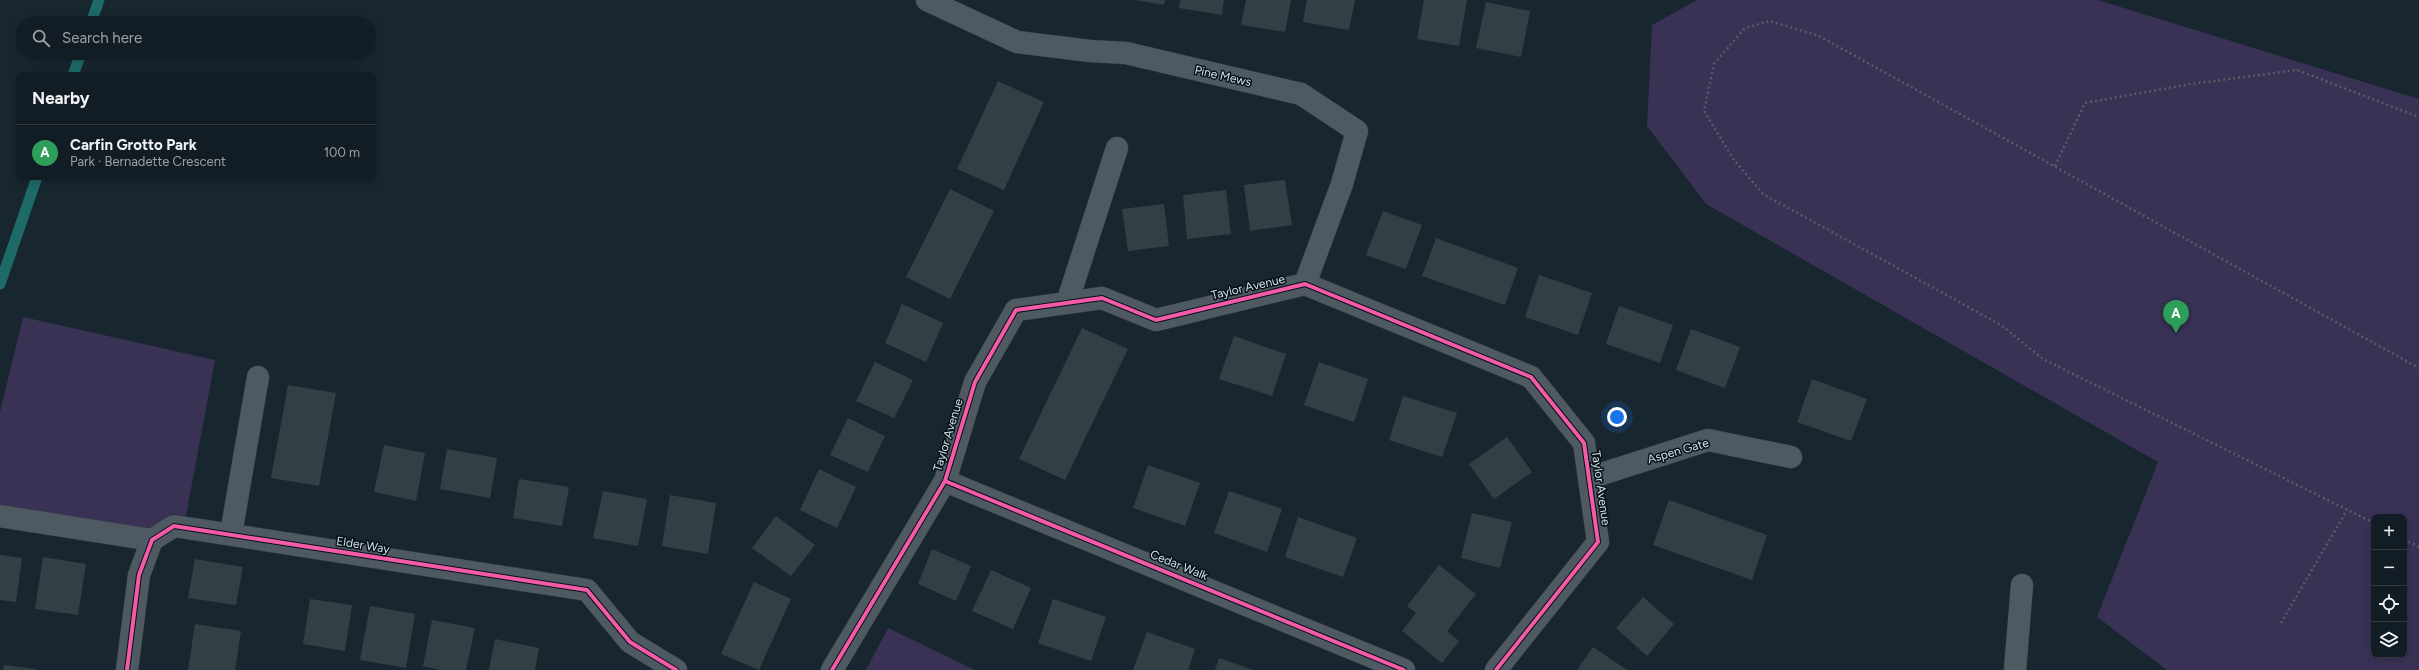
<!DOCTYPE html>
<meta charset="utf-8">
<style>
:root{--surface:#121c24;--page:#1b252c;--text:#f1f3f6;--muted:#9ca1a6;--line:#313a41;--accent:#909faa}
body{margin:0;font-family:Figtree,sans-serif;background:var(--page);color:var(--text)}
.controls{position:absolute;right:12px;bottom:12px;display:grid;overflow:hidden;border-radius:8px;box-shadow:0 2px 10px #0003}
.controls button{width:36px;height:36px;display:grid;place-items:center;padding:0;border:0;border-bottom:1px solid var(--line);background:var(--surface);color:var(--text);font:20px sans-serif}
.you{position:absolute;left:1617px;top:417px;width:14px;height:14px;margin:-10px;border:3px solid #fff;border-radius:50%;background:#1a73e8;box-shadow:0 0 0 6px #1a73e833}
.badge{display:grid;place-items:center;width:26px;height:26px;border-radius:50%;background:var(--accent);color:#fff;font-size:13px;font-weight:700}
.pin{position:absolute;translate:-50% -33px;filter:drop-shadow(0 1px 2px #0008)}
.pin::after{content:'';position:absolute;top:21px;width:14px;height:12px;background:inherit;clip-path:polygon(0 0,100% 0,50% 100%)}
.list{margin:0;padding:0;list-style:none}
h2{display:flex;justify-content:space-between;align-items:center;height:52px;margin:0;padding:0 16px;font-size:17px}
h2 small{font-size:13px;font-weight:400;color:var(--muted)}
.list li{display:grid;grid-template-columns:26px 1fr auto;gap:12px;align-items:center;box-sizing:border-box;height:56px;padding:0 16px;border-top:1px solid var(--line)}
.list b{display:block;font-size:15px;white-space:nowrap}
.list p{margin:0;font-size:13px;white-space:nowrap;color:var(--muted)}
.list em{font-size:13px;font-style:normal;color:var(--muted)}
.icon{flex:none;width:22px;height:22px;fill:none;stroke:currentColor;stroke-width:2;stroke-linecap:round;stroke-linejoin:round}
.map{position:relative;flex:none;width:2419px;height:670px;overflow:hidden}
.search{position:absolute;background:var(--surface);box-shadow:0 2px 10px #0003;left:16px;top:16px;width:360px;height:44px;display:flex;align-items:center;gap:10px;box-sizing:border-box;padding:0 14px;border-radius:22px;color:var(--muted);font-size:15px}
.panel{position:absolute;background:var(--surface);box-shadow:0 2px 10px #0003;left:16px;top:72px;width:360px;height:108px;border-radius:8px}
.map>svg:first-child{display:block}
.green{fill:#393255;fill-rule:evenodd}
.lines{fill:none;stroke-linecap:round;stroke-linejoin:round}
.stream{stroke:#1d6a67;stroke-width:11}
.building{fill:#324046}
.minor-casing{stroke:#37424a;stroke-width:23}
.path{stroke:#545e65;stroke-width:2.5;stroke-dasharray:2 3;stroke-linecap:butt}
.minor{stroke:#4f5961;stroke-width:22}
.cycleway-casing{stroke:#051018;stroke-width:6}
.cycleway{stroke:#f35aa7;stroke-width:4}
.labels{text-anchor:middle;stroke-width:3;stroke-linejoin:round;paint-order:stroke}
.street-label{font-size:12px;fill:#d0e0ec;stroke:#051018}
</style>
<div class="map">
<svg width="2419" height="670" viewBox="0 0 2419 670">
<rect width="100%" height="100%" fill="#182630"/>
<!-- green -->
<path class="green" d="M1697,0H2098L2419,99V670H2167L2097,617L2158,462L1706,204L1647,126L1652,25ZM2374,517H2404V655H2374Z
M23,317L215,360L186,516L171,514L150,529L0,507V412Z
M888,628L975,670H866Z"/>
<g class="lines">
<!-- stream -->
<path class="stream" d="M91,23L99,0
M73,75L81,53
M0,284L37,177"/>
</g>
<!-- building -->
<path class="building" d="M1135,0H1165L1164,5Z
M1180,0H1224L1222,15L1179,8Z
M1246,0H1291L1285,32L1241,25Z
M1307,0H1355L1349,30L1303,22Z
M1424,0H1467L1459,46L1417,39Z
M1486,2L1530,11L1521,57L1476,48Z
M998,81L1044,102L1004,190L957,169Z
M1285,180L1292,225L1250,231L1244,185Z
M950,189L994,211L950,299L906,277Z
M1226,190L1231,234L1187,239L1183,195Z
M1164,204L1169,246L1128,251L1122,209Z
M1383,211L1422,225L1406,269L1366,255Z
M1436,238L1518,268L1505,305L1422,276Z
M1539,275L1592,293L1578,335L1525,317Z
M902,304L943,323L926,362L885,343Z
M1619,306L1673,325L1660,363L1606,344Z
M1082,328L1128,349L1065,480L1019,459Z
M1691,329L1740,347L1725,388L1676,370Z
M1234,336L1286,354L1272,396L1219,379Z
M875,362L913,380L894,418L856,401Z
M1319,362L1368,379L1354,422L1304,405Z
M1812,379L1867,399L1851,441L1797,422Z
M288,385L336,393L319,486L271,478Z
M1403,396L1457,413L1442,457L1389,440Z
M848,418L885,436L868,472L830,455Z
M1507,437L1532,472L1494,499L1469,464Z
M384,445L425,453L416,501L374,492Z
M447,449L497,458L490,498L440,489Z
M1148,465L1200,483L1185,526L1133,508Z
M819,469L856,487L837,528L800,510Z
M519,479L569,487L562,526L513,518Z
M603,491L647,499L638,546L593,538Z
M1229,491L1282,509L1267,552L1214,533Z
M670,495L716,503L708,554L662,546Z
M1669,500L1767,535L1752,580L1653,545Z
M1472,513L1512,522L1500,568L1461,558Z
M776,516L815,545L791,576L752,548Z
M1298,517L1357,538L1343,577L1285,557Z
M932,549L971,566L956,601L918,584Z
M0,555L22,558L16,602L0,600Z
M43,557L86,564L78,615L35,609Z
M195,559L243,567L236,605L188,598Z
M1439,565L1476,594L1447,631L1459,641L1442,663L1402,631L1416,613L1407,606Z
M991,570L1031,588L1013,629L972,611Z
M754,582L791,599L759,670L721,654Z
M1643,597L1674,624L1647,656L1616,628Z
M310,599L352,605L345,651L303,644Z
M1053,599L1106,617L1091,661L1038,643Z
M370,606L415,614L406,668L360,660Z
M432,620L475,628L466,670H440L423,666Z
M195,624L241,631L235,670H188Z
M1147,632L1195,649L1188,670H1133Z
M495,639L539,648L535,670H489Z
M1593,647L1627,670H1577Z
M1219,658L1254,670H1215Z
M4,665L36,669V670H3Z"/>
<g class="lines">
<defs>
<path id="minor" d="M927,0L1017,42L1090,51L1126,53L1301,94L1357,131L1342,184L1305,284
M1067,303L1117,148
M1589,478L1708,440L1791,457
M945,481L1404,670
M0,516L152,540
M231,534L258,377
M127,670L139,575L152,540L174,526L587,590L630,642L676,670
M832,670L945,481L975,382L1016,310L1102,298L1156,320L1305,284L1531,377L1584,443L1598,542L1496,670
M2015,670L2022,585"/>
</defs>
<!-- minor casing -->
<use href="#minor" class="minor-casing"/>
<!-- path -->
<path class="path" d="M2055,166L2085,103L2191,84L2297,70L2419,117
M2374,523L2043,359L2001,325L1763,194L1734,160L1704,111L1714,64L1745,28L1770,21L1819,36L2419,368
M2404,539L2419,547
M2281,623L2347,510"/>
<!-- minor -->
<use href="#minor" class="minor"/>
<defs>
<path id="cycleway" d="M945,481L1404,670
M127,670L139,575L152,540L174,526L587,590L630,642L676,670
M832,670L945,481L975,382L1016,310L1102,298L1156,320L1305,284L1531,377L1584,443L1598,542L1496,670"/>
</defs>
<!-- cycleway casing -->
<use href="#cycleway" class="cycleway-casing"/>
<!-- cycleway -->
<use href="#cycleway" class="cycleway"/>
</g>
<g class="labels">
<!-- street labels -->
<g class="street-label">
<text transform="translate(1223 76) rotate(13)" y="4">Pine Mews</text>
<text transform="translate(1248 287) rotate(-13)" y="4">Taylor Avenue</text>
<text transform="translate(948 435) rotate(-73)" y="4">Taylor Avenue</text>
<text transform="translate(1678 451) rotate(-16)" y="4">Aspen Gate</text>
<text transform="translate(1601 488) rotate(82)" y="4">Taylor Avenue</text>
<text transform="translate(363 545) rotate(9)" y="4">Elder Way</text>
<text transform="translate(1179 565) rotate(22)" y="4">Cedar Walk</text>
</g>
</g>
</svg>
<div class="controls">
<button>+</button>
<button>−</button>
<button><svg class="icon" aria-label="locate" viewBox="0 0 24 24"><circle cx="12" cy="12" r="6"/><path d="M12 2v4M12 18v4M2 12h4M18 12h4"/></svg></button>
<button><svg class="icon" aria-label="layers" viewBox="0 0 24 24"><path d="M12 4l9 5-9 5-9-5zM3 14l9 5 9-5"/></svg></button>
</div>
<div class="you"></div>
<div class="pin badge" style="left:2176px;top:333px;background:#2e9e5b">A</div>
<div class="search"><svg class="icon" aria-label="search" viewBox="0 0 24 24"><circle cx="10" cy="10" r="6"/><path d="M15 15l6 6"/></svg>Search here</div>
<section class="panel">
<h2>Nearby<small></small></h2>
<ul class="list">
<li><span class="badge" style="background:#2e9e5b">A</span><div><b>Carfin Grotto Park</b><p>Park · Bernadette Crescent</p></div><em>100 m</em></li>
</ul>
</section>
</div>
